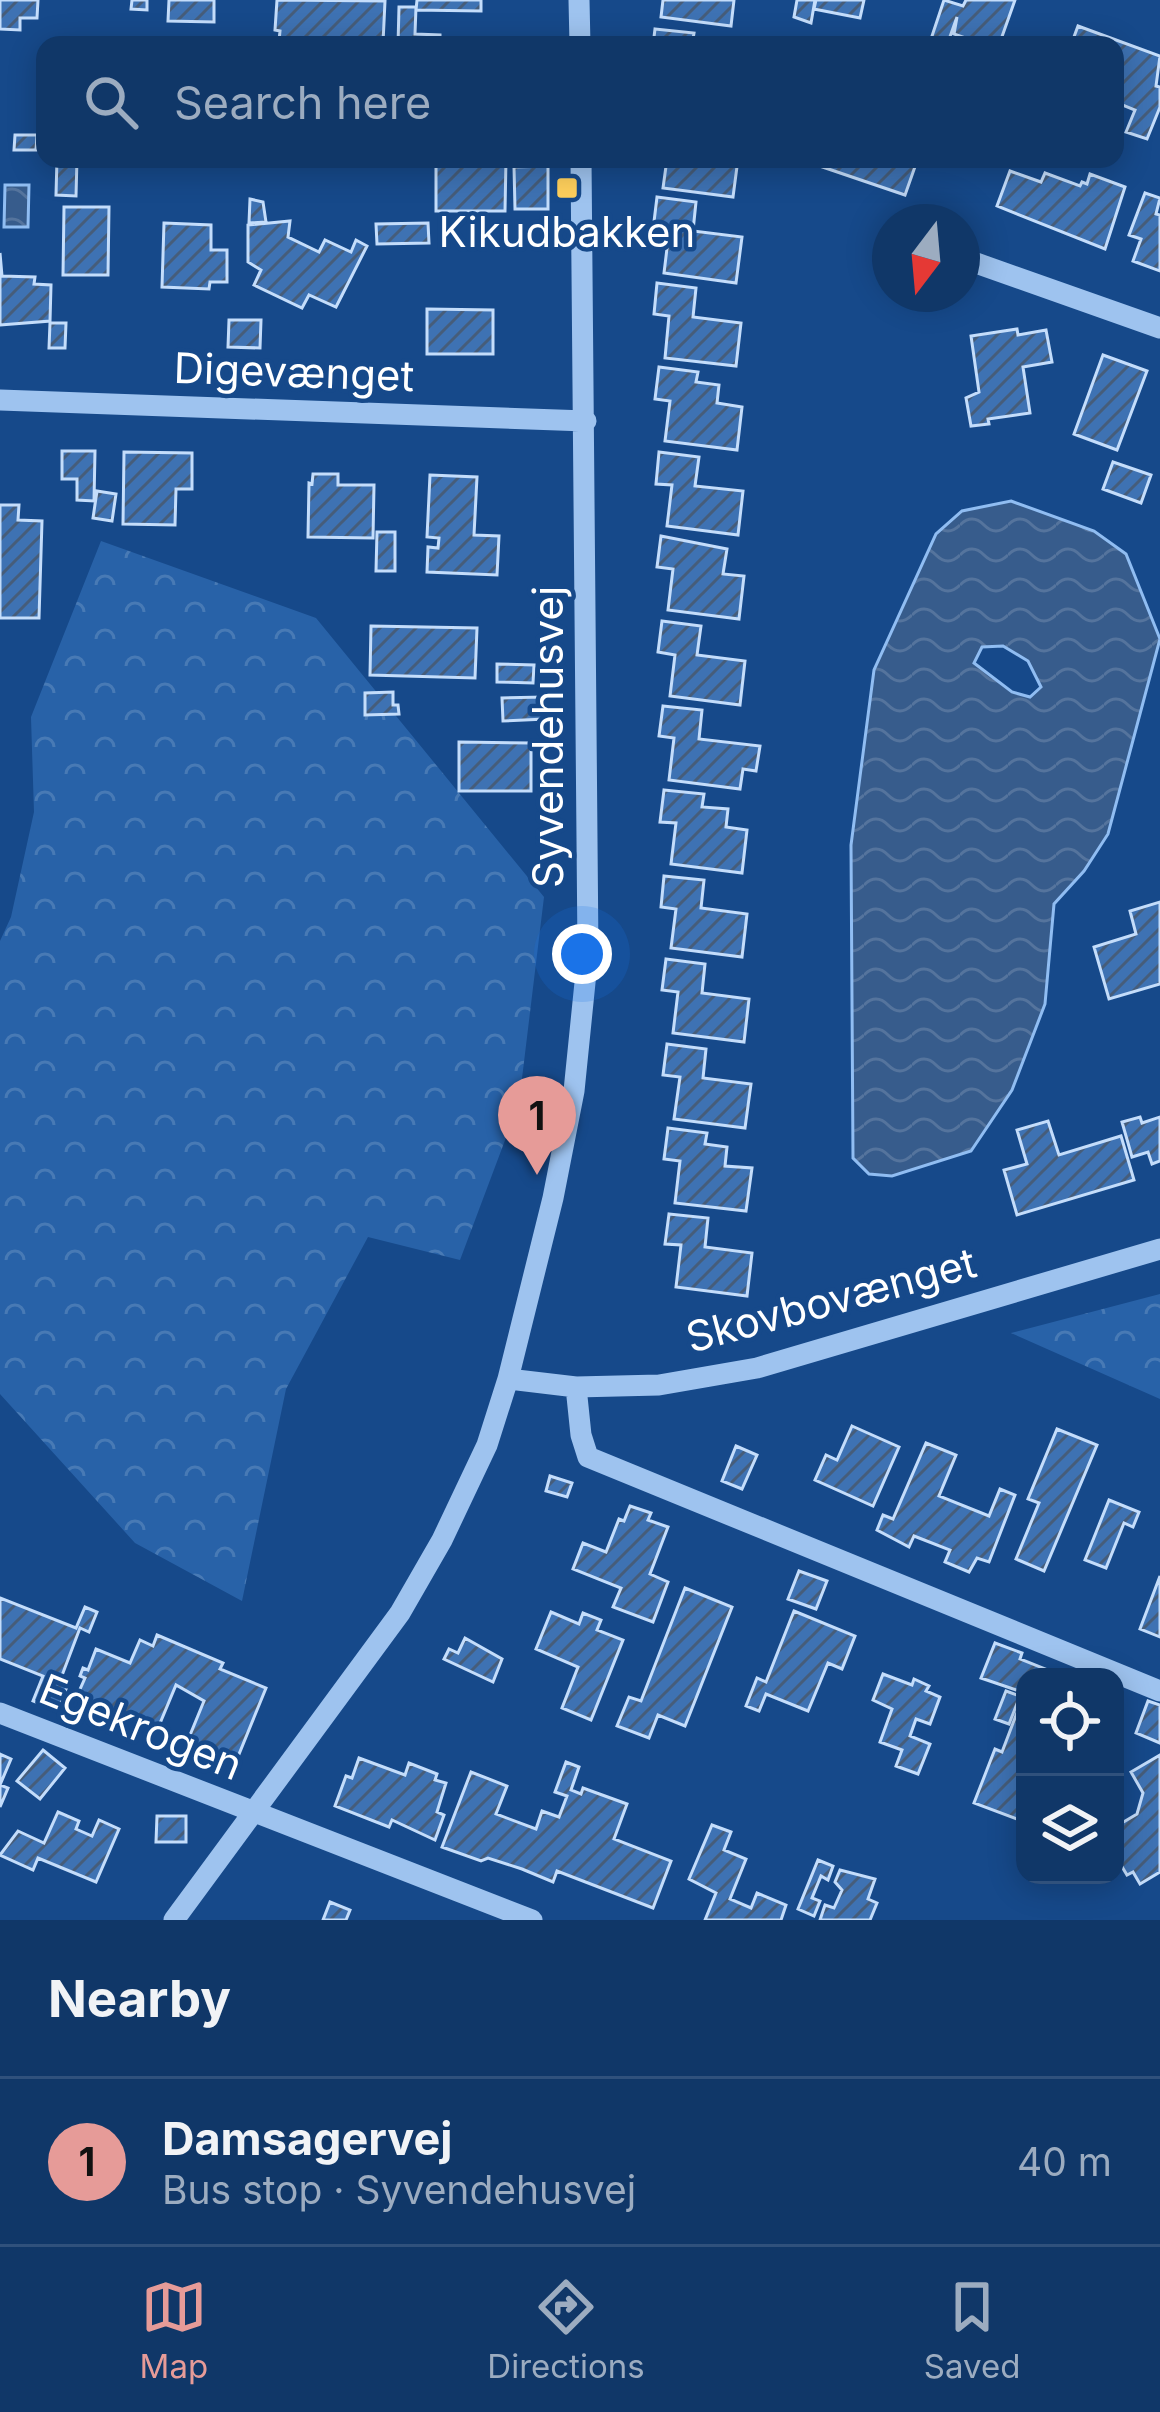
<!DOCTYPE html>
<meta charset="utf-8">
<style>
:root{--surface:#103768;--page:#1e4271;--text:#f1f3f6;--muted:#9cacc0;--line:#30517c;--accent:#e69b98}
body{margin:0;font-family:Inter,sans-serif;background:var(--page);color:var(--text)}
.controls{position:absolute;right:36px;bottom:36px;display:grid;overflow:hidden;border-radius:24px;box-shadow:0 6px 30px #0003}
.controls button{width:108px;height:108px;display:grid;place-items:center;padding:0;border:0;border-bottom:3px solid var(--line);background:var(--surface);color:var(--text);font:60px sans-serif}
.compass{position:absolute;left:872px;top:204px;width:108px;height:108px;border-radius:50%;background:var(--surface);box-shadow:0 6px 30px #0003;rotate:196deg}
.you{position:absolute;left:582px;top:954px;width:42px;height:42px;margin:-30px;border:9px solid #fff;border-radius:50%;background:#1a73e8;box-shadow:0 0 0 18px #1a73e833}
.badge{display:grid;place-items:center;width:78px;height:78px;border-radius:50%;background:var(--accent);color:#111;font-size:39px;font-weight:700}
.pin{position:absolute;translate:-50% -99px;filter:drop-shadow(0 3px 6px #0008)}
.pin::after{content:'';position:absolute;top:63px;width:42px;height:36px;background:inherit;clip-path:polygon(0 0,100% 0,50% 100%)}
.list{margin:0;padding:0;list-style:none}
h2{display:flex;justify-content:space-between;align-items:center;height:156px;margin:0;padding:0 48px;font-size:51px}
h2 small{font-size:39px;font-weight:400;color:var(--muted)}
.list li{display:grid;grid-template-columns:78px 1fr auto;gap:36px;align-items:center;box-sizing:border-box;height:168px;padding:0 48px;border-top:3px solid var(--line)}
.list b{display:block;font-size:45px;white-space:nowrap}
.list p{margin:0;font-size:39px;white-space:nowrap;color:var(--muted)}
.list em{font-size:39px;font-style:normal;color:var(--muted)}
.icon{flex:none;width:66px;height:66px;fill:none;stroke:currentColor;stroke-width:2;stroke-linecap:round;stroke-linejoin:round}
.map{position:relative;flex:none;width:1160px;height:1920px;overflow:hidden}
.search{position:absolute;background:var(--surface);box-shadow:0 6px 30px #0003;left:36px;right:36px;top:36px;height:132px;display:flex;align-items:center;gap:30px;box-sizing:border-box;padding:0 42px;border-radius:24px;color:var(--muted);font-size:45px}
.sheet{height:324px;background:var(--surface)}
nav{display:flex;justify-content:space-around;align-items:center;box-sizing:border-box;height:168px;border-top:3px solid var(--line);background:var(--surface);font-size:33px;color:var(--muted)}
nav a{display:grid;justify-items:center;gap:6px}
nav .on{color:var(--accent)}
.map>svg:first-child{display:block}
.forest{fill:url(#forest-crowns)}
.water{fill:url(#water-waves);stroke:#90bdf2;stroke-width:3;fill-rule:evenodd}
.building{fill:url(#building-hatch);stroke:#c4ddfb;stroke-width:3}
.lines{fill:none;stroke-linecap:round;stroke-linejoin:round}
.minor{stroke:#9ec3ef;stroke-width:21}
.poi-dot{fill:#ffd05c;stroke:#16498a;stroke-width:4.5}
.labels{text-anchor:middle;stroke-width:9;stroke-linejoin:round;paint-order:stroke}
.poi-label{font-size:42px;fill:#fff;stroke:#16498a}
.street-label{font-size:42px;fill:#fff;stroke:#16498a}
</style>
<div class="map">
<svg width="1160" height="1920" viewBox="0 0 1160 1920">
<defs>
<pattern id="forest-crowns" width="20" height="18" patternUnits="userSpaceOnUse" patternTransform="scale(3)"><rect width="20" height="18" fill="#2862a8"/><path d="M2 6a3 3 0 1 1 6 0M12 15a3 3 0 1 1 6 0" fill="none" stroke="#487ab5"/></pattern>
<pattern id="water-waves" width="16" height="10" patternUnits="userSpaceOnUse" patternTransform="scale(3)"><rect width="16" height="10" fill="#375c8c"/><path d="M0 5q4-4 8 0t8 0" fill="none" stroke="#55749d"/></pattern>
<pattern id="building-hatch" width="6" height="6" patternUnits="userSpaceOnUse" patternTransform="scale(3)"><rect width="6" height="6" fill="#3e72b3"/><path d="M-1 1l2-2M0 6l6-6M5 7l2-2" fill="none" stroke="#465d7a"/></pattern>
</defs>
<rect width="100%" height="100%" fill="#16498a"/>
<!-- forest -->
<path class="forest" d="M101,541L316,618L544,897L519,1103L460,1260L368,1237L286,1389L242,1601L135,1543L0,1394V941L11,917L34,812L31,717Z
M1160,1294V1399L1011,1333Z"/>
<!-- water -->
<path class="water" d="M5,185H29L28,227H4Z
M1011,501L1094,531L1126,554L1160,639L1108,834L1084,871L1054,904L1045,1004L1012,1090L971,1151L892,1176L869,1174L853,1158L851,845L874,670L936,534L962,511ZM1003,646L1028,661L1041,687L1030,697L1012,692L974,663L982,647Z"/>
<!-- building -->
<path class="building" d="M0,0H38L37,18H20V30L0,29Z
M132,0H147V10L131,9Z
M169,0H214V22L168,21Z
M277,0L385,1L383,43L279,41L280,31L275,30Z
M417,0H481V11L416,10Z
M663,0H734L731,26L661,17Z
M797,0H815L811,23L794,17Z
M816,0H864L860,18L814,9Z
M944,0L963,6L966,0H1015L999,45H985L954,34L957,17L947,45H929Z
M399,7H416L415,34L440,35V45H398Z
M1078,26L1160,56L1156,86L1160,87V107L1147,139L1126,132L1135,110L1115,102V45H1071Z
M655,29L694,33L692,45H653Z
M15,135H37L36,150H14Z
M57,159H77L76,196L56,195Z
M436,159H506L505,211H436Z
M667,159H738L733,197L663,188Z
M799,159H911L917,161L905,195Z
M548,166V209H515L514,167Z
M1010,171L1041,182L1045,173L1080,186L1082,182L1087,184L1090,174L1125,187L1105,249L997,206Z
M1145,193L1160,198L1156,214L1160,215V271L1133,261L1141,239L1129,235Z
M657,197L696,202L693,231L742,237L736,283L664,273L669,232L653,230Z
M250,199L263,202L266,222L249,223Z
M64,207H109L108,275H63Z
M290,221L288,237L319,252L325,240L351,252L356,240L367,246L336,307L309,295L302,308L254,285L261,270L248,262V225Z
M164,223L211,225V250H227V282H210L209,289L162,287Z
M428,223L429,243L377,244L376,224Z
M0,253L2,276L35,277L34,284L51,285L50,321L0,325Z
M657,283L696,288L693,317L741,323L736,366L665,358L669,316L654,314Z
M427,309L493,310V354H427Z
M229,320H261L260,348L228,347Z
M50,323H66L65,348H49Z
M1017,329L1018,335L1046,330L1052,362L1023,367L1030,413L988,419L989,424L971,426L966,398L979,392L971,336Z
M1103,355L1147,371L1117,450L1074,434Z
M659,367L698,372L696,382L719,385L717,403L742,407L737,450L665,441L670,401L655,399Z
M62,451H95L94,501L77,500V479H62Z
M124,452L192,453V489H176L175,525L123,524Z
M659,452L699,457L695,486L743,491L738,535L667,526L672,485L656,484Z
M1113,462L1151,475L1141,503L1103,489Z
M313,474H338V485H374L373,538L308,537L309,483L312,484Z
M430,475L477,477L474,535L499,536L497,575L427,572L428,547L438,548L439,538L427,537Z
M97,491L116,494L112,521L93,518Z
M0,505H19L18,520L42,521L39,618H0Z
M377,532H395V571H376Z
M661,536L727,549L723,574L744,576L739,619L668,610L673,569L657,567Z
M662,621L701,626L697,655L745,661L740,705L670,696L675,655L658,652Z
M371,626L477,628L475,678L370,675Z
M497,664L534,665L533,683L497,682Z
M393,692V705H398L399,714L365,715V693Z
M544,697L545,719L503,721L502,698Z
M663,706L702,710L699,739L760,746L756,771L743,769L740,789L669,780L674,738L659,736Z
M459,742L531,743V791H459Z
M664,790L704,794L702,807L728,809L726,827L747,830L742,873L671,864L676,823L660,822Z
M664,876L704,880L701,908L747,914L742,957L671,948L676,909L661,907Z
M1160,902V984L1109,999L1094,947L1136,934L1130,911Z
M666,959L705,964L702,993L749,999L744,1042L673,1033L678,992L662,990Z
M667,1044L706,1049L703,1078L751,1084L745,1128L674,1119L680,1077L663,1075Z
M1140,1117L1142,1123L1160,1117V1161L1152,1164L1148,1152L1132,1157L1122,1122Z
M1048,1121L1059,1155L1121,1136L1134,1180L1017,1215L1004,1170L1027,1164L1017,1130Z
M668,1128L707,1133L705,1144L727,1147L725,1166L752,1168L746,1211L675,1203L680,1161L664,1159Z
M669,1214L708,1218L705,1247L752,1253L747,1296L676,1287L681,1245L665,1244Z
M852,1426L899,1447L873,1506L815,1480L826,1455L837,1460Z
M1057,1429L1097,1445L1044,1571L1016,1559L1039,1503L1028,1499Z
M926,1443L956,1455L939,1496L989,1516L1000,1489L1015,1495L989,1562L977,1558L969,1572L945,1562L950,1550L914,1536L909,1547L877,1530L883,1515L893,1519Z
M736,1446L757,1455L742,1489L722,1481Z
M550,1476L572,1483L567,1497L546,1491Z
M1109,1500L1139,1512L1133,1527L1124,1523L1106,1568L1085,1560Z
M630,1506L651,1513L648,1520L668,1527L650,1574L668,1582L653,1622L613,1607L621,1588L573,1569L583,1543L606,1552L619,1519L624,1521Z
M799,1571L827,1581L816,1609L788,1599Z
M1160,1576V1637L1140,1629Z
M685,1588L732,1607L685,1726L658,1715L649,1738L617,1726L629,1697L641,1701Z
M0,1598L76,1628L85,1607L97,1612L89,1632L80,1628L61,1678L69,1681L58,1711L33,1701L43,1676L0,1659Z
M794,1611L855,1636L842,1669L828,1663L808,1711L766,1694L759,1711L746,1706L757,1678L766,1682Z
M551,1612L579,1624L583,1613L601,1620L597,1630L623,1640L591,1720L562,1708L578,1667L536,1649Z
M157,1635L223,1663L220,1669L266,1688L237,1759L188,1740L204,1701L176,1685L158,1728L77,1696L85,1678L80,1676L83,1668L88,1670L96,1649L130,1663L140,1640L153,1646Z
M465,1638L502,1659L493,1682L444,1659L449,1649L458,1653Z
M995,1643L1022,1653L1020,1659L1058,1674L1057,1677H1025V1693L981,1678Z
M883,1674L912,1685L914,1679L929,1686L926,1691L940,1697L930,1724L916,1719L910,1736L930,1744L918,1774L896,1766L902,1750L880,1742L892,1709L873,1700Z
M1006,1691L1020,1696L1009,1724L995,1719Z
M1148,1701L1160,1705V1743L1136,1733Z
M1018,1710L1025,1713V1822L974,1803L995,1749L1002,1752Z
M43,1750L65,1768L40,1799L17,1781Z
M0,1754L11,1759L0,1785L8,1788L0,1807Z
M1160,1755V1872L1140,1884L1133,1872L1127,1875L1115,1855V1827L1137,1814L1143,1793L1131,1772Z
M359,1758L405,1775L409,1763L437,1774L435,1780L446,1783L437,1812L444,1815L435,1840L392,1820L389,1827L335,1806L346,1776L352,1778Z
M566,1762L579,1767L571,1790L581,1794L583,1788L627,1804L614,1839L671,1861L653,1908L557,1871L553,1882L522,1869L488,1858L481,1861L442,1847L471,1772L507,1786L496,1814L536,1829L542,1811L559,1817L567,1796L555,1792Z
M58,1812L79,1821L76,1829L92,1836L99,1820L119,1829L96,1882L38,1858L33,1870L0,1855L18,1831L44,1843Z
M157,1816H186V1842H156Z
M712,1825L731,1832L724,1850L746,1859L730,1899L751,1908L757,1893L786,1905L781,1920H705L716,1893L689,1879Z
M818,1860L833,1866L828,1880L821,1876L812,1898L820,1901L814,1916L798,1909Z
M840,1870L875,1879L868,1899L877,1903L870,1920H820L825,1905L834,1908L842,1890L835,1882Z
M330,1902L350,1910L346,1920H323Z"/>
<g class="lines">
<!-- minor -->
<path class="minor" d="M579,0L580,45
M962,258L1160,328
M0,400L586,421
M508,1379L576,1387L659,1385L757,1368L1160,1249
M576,1387L581,1435L588,1457L1160,1691
M0,1713L532,1920
M174,1920L400,1613L442,1540L487,1445L508,1379L553,1198L574,1091L588,953L581,159"/>
</g>
<!-- markers -->
<rect class="poi-dot" x="555" y="176" width="24" height="24" rx="6"/>
<g class="labels">
<!-- poi labels -->
<g class="poi-label">
<text x="567" y="247">Kikudbakken</text>
</g>
<!-- street labels -->
<g class="street-label">
<text transform="translate(294 372) rotate(2)" y="15">Digevænget</text>
<text transform="translate(548 737) rotate(-90)" y="15">Syvendehusvej</text>
<text transform="translate(831 1300) rotate(-15)" y="15">Skovbovænget</text>
<text transform="translate(141 1727) rotate(22)" y="15">Egekrogen</text>
</g>
</g>
</svg>
<div class="controls">
<button><svg class="icon" aria-label="locate" viewBox="0 0 24 24"><circle cx="12" cy="12" r="6"/><path d="M12 2v4M12 18v4M2 12h4M18 12h4"/></svg></button>
<button><svg class="icon" aria-label="layers" viewBox="0 0 24 24"><path d="M12 4l9 5-9 5-9-5zM3 14l9 5 9-5"/></svg></button>
</div>
<svg class="compass" viewBox="-18 -18 36 36"><path d="M0-13l5 13h-10z" fill="#e53935"/><path d="M0 13l5-13h-10z" fill="#9cacc0"/></svg>
<div class="you"></div>
<div class="pin badge" style="left:537px;top:1175px">1</div>
<div class="search"><svg class="icon" aria-label="search" viewBox="0 0 24 24"><circle cx="10" cy="10" r="6"/><path d="M15 15l6 6"/></svg>Search here</div>
</div>
<section class="sheet">
<h2>Nearby<small></small></h2>
<ul class="list">
<li><span class="badge">1</span><div><b>Damsagervej</b><p>Bus stop · Syvendehusvej</p></div><em>40 m</em></li>
</ul>
</section>
<nav>
<a class="on"><svg class="icon" aria-label="map" viewBox="0 0 24 24"><path d="M3 6l6-2 6 2 6-2v14l-6 2-6-2-6 2zM9 4v14M15 6v14"/></svg>Map</a>
<a><svg class="icon" aria-label="directions" viewBox="0 0 24 24"><path d="M12 3l9 9-9 9-9-9zM9 14v-3h6M13 9l2 2-2 2"/></svg>Directions</a>
<a><svg class="icon" aria-label="saved" viewBox="0 0 24 24"><path d="M7 4h10v16l-5-4-5 4z"/></svg>Saved</a>
</nav>
